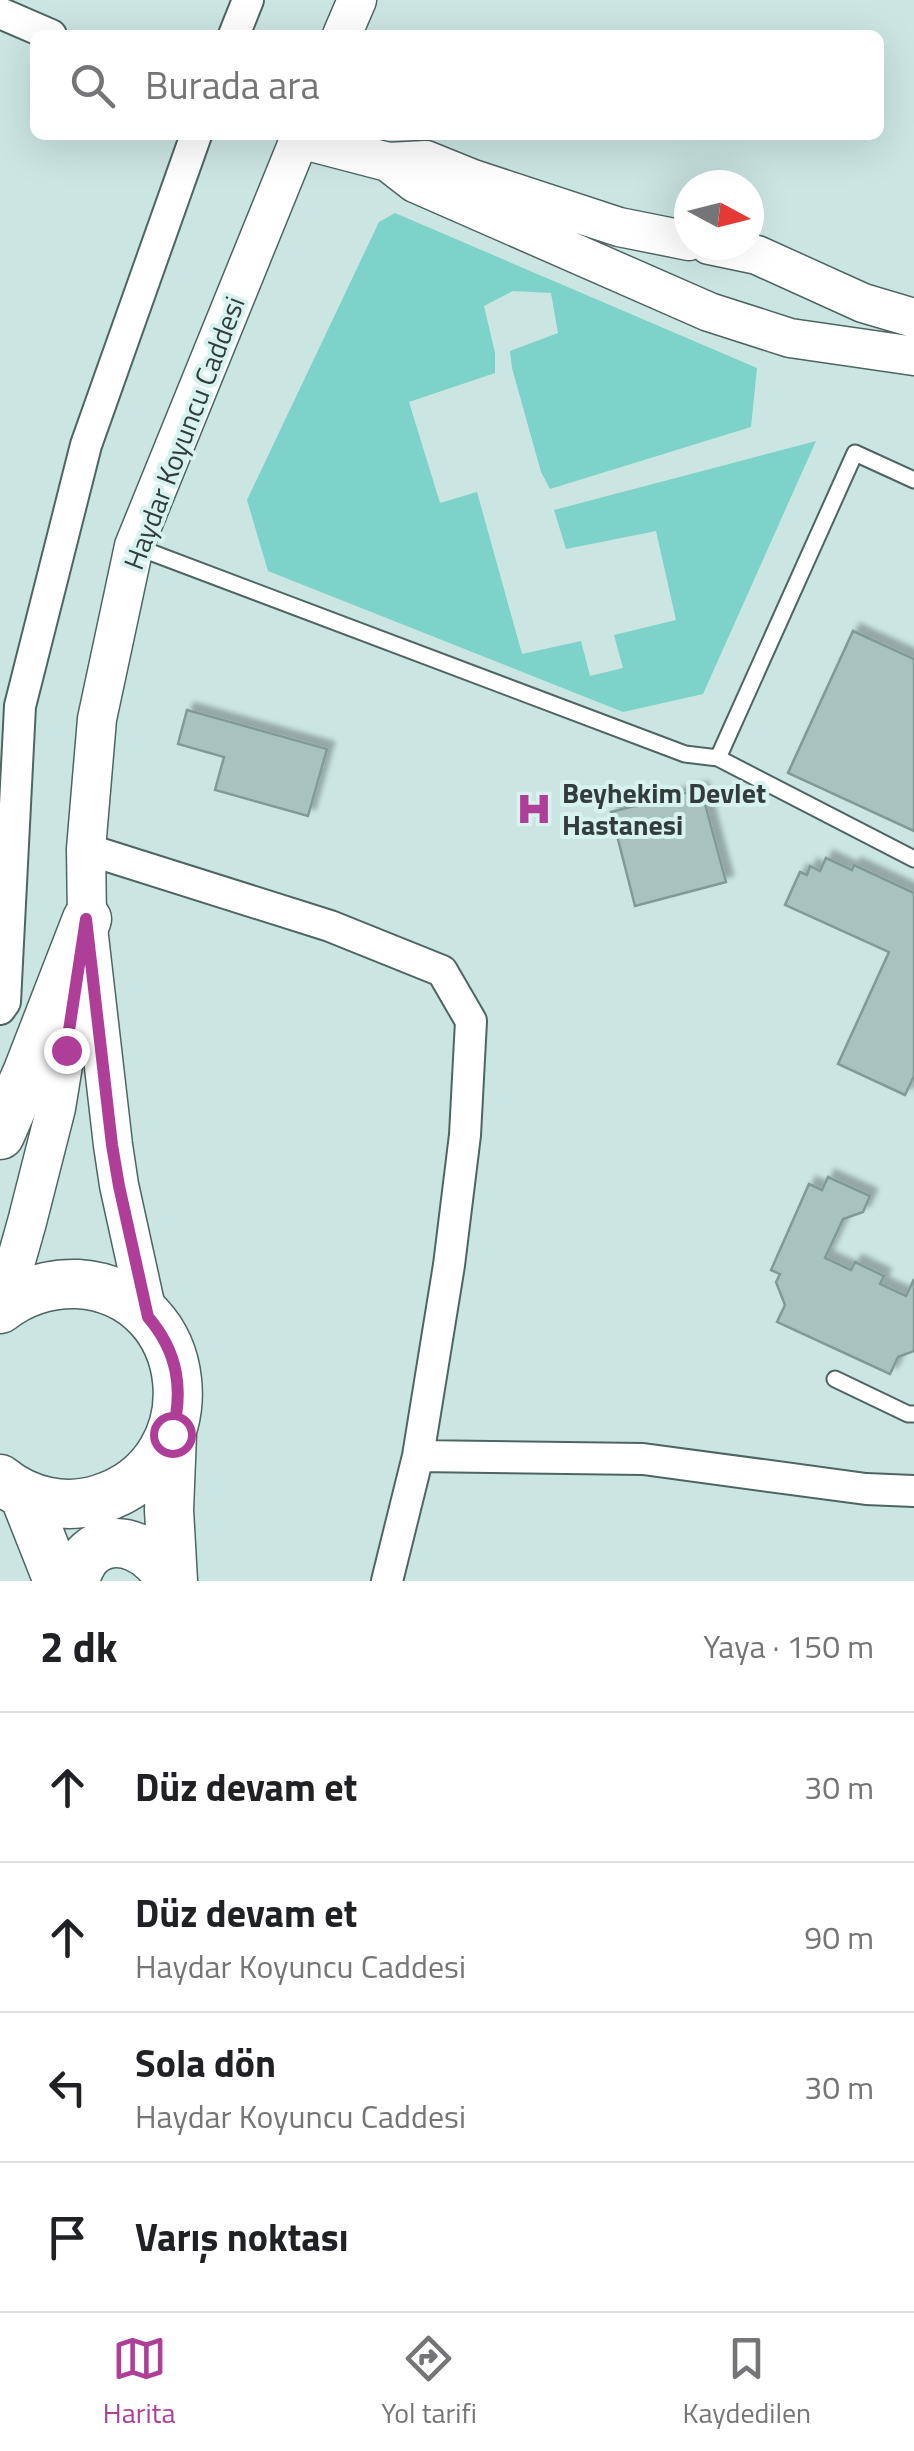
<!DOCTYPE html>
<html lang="tr">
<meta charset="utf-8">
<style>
:root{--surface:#fff;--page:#f6f6f6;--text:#202124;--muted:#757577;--line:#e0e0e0;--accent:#af3e98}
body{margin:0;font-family:"Titillium Web",sans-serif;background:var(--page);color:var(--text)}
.compass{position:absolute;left:674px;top:170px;width:90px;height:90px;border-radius:50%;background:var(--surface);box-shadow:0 10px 40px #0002;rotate:97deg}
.stop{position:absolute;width:30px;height:30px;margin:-22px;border:8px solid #af3e98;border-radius:50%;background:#fff}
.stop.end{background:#af3e98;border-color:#fff;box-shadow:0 2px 10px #0008}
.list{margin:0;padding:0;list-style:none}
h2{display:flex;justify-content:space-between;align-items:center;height:130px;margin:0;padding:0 40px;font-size:42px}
h2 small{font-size:32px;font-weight:400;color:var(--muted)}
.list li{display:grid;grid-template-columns:65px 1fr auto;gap:30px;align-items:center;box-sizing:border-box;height:150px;padding:0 40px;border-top:2px solid var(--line)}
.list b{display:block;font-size:38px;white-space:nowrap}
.list p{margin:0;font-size:32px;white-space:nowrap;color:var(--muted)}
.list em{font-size:32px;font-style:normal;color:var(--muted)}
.icon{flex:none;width:55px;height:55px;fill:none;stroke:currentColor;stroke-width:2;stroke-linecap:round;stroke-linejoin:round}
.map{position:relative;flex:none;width:914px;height:1581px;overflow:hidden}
.search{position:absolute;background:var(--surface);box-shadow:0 10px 40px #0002;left:30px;right:30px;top:30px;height:110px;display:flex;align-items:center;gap:25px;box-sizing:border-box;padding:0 35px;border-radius:15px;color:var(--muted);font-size:38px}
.sheet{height:730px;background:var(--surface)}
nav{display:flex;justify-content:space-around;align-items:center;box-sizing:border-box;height:140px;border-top:2px solid var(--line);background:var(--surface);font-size:28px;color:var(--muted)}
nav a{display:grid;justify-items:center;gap:5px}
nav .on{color:var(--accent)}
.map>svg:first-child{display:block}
.green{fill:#7dd2c9}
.building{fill:#a8c2be;stroke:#819a97;stroke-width:2.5;filter:url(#shadow)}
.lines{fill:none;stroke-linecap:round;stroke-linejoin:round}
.service-casing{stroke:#4e6562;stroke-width:19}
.minor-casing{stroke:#4e6562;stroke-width:34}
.tertiary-casing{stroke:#4e6562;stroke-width:41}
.primary-casing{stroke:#4e6562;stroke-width:51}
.service{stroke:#fff;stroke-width:15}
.minor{stroke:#fff;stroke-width:30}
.tertiary{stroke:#fff;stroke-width:38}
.primary{stroke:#fff;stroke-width:48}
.route{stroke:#af3e98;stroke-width:12}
.labels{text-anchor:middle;stroke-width:8;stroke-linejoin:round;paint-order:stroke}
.street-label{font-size:28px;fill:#323c3b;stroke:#d8f3ef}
.poi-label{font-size:28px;font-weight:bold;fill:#323c3b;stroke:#d8f3ef;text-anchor:start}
</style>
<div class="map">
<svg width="914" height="1581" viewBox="0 0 914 1581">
<defs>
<filter id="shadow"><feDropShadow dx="7" dy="-7" stdDeviation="2.5" flood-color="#0004"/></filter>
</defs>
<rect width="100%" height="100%" fill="#cbe5e2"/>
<!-- green -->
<path class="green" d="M395,213L757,368L751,427L550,489L541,472L512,368L510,351L558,333L551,293L513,291L484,306L495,353V373L409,402L440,503L477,492L522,654L581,641L590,676L623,668L614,635L676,620L656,531L566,549L554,510L816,441L703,694L623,712L268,571L247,500L379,222Z"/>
<!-- building -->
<path class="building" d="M853,631L914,659V831L788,773Z
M187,710L327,749L308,816L215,790L224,757L178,744Z
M701,789L726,882L635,906L611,812Z
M826,858L852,870L854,865L914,893V1076L905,1095L838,1064L889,952L785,905L800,872L807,875L810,866L820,871Z
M828,1177L870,1196L863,1212L843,1219L825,1258L851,1270L855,1262L884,1276L880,1284L906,1296L914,1279V1351L898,1357L890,1374L777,1322L785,1305L776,1282L780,1274L771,1270L809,1184L822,1190Z"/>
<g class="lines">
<defs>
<path id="service" d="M134,546L685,754L718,758L855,453L914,480
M718,758L914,859
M835,1379L908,1414H914"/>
<path id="minor" d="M0,13L51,35
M234,35L248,0
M86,849L330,926L442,971L471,1021L465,1135L449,1265L418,1456L387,1581
M0,1009L5,1002L20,706L86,445L196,135
M418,1456L643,1459L866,1489L914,1491"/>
<path id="tertiary" d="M342,35L357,0
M300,139L388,162L426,160L473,179L619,227L689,241
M388,162L415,183L709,312L790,338L914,356
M709,245L757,255L863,303L914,318
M3,1307L27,1222L56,1108L77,980
M148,1317L119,1185L113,1145L87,919L86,849L97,719L134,546L301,135"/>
<path id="primary" d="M0,1135L28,1071L87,919
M0,1309C23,1291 49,1283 78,1284C198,1292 215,1463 100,1499C66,1510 28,1502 0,1479
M172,1434L169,1510L173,1581
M24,1495L58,1581
M74,1581C78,1571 82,1560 90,1553C117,1529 158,1552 169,1581"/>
</defs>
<!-- service casing -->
<use href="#service" class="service-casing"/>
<!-- minor casing -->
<use href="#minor" class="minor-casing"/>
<!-- tertiary casing -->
<use href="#tertiary" class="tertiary-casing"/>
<!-- primary casing -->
<use href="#primary" class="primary-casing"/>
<!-- service -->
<use href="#service" class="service"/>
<!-- minor -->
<use href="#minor" class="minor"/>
<!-- tertiary -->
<use href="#tertiary" class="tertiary"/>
<!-- primary -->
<use href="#primary" class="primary"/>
</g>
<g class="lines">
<!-- route -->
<path class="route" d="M66,1050L86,919L112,1145L119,1186L148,1317C178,1352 184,1390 172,1434"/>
</g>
<!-- icons -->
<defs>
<symbol id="hospital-bare" viewBox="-9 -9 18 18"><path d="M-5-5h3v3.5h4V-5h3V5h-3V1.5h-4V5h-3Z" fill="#af3e98" stroke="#d8f3ef" stroke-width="2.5" paint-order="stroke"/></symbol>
</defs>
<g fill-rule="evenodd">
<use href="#hospital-bare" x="509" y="784" width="50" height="50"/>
</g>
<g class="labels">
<!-- street labels -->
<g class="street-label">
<text transform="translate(184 433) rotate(-69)" y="10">Haydar Koyuncu Caddesi</text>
</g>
<!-- poi labels -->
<g class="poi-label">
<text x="562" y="803">Beyhekim Devlet<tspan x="562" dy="32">Hastanesi</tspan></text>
</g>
</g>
</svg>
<svg class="compass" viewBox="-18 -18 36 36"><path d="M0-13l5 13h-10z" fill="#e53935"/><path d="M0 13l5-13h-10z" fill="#757577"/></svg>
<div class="stop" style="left:172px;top:1434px"></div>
<div class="stop end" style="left:66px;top:1050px"></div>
<div class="search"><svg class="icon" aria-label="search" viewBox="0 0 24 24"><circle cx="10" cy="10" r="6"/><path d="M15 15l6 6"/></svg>Burada ara</div>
</div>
<section class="sheet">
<h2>2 dk<small>Yaya · 150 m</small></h2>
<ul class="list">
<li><svg class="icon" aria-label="ahead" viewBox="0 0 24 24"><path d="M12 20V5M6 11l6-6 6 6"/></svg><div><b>Düz devam et</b></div><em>30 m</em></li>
<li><svg class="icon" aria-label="ahead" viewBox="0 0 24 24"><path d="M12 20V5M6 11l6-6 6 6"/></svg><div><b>Düz devam et</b><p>Haydar Koyuncu Caddesi</p></div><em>90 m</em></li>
<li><svg class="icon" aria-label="left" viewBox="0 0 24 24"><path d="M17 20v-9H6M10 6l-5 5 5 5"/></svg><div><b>Sola dön</b><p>Haydar Koyuncu Caddesi</p></div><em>30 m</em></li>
<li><svg class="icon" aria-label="arrive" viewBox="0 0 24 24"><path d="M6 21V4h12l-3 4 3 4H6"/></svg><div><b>Varış noktası</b></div></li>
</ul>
</section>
<nav>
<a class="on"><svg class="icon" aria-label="map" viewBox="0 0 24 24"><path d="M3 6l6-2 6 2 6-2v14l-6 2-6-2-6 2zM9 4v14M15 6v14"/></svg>Harita</a>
<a><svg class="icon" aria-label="directions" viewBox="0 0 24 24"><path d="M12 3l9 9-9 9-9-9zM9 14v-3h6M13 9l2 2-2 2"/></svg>Yol tarifi</a>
<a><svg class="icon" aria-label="saved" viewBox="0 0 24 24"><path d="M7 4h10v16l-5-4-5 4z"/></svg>Kaydedilen</a>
</nav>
